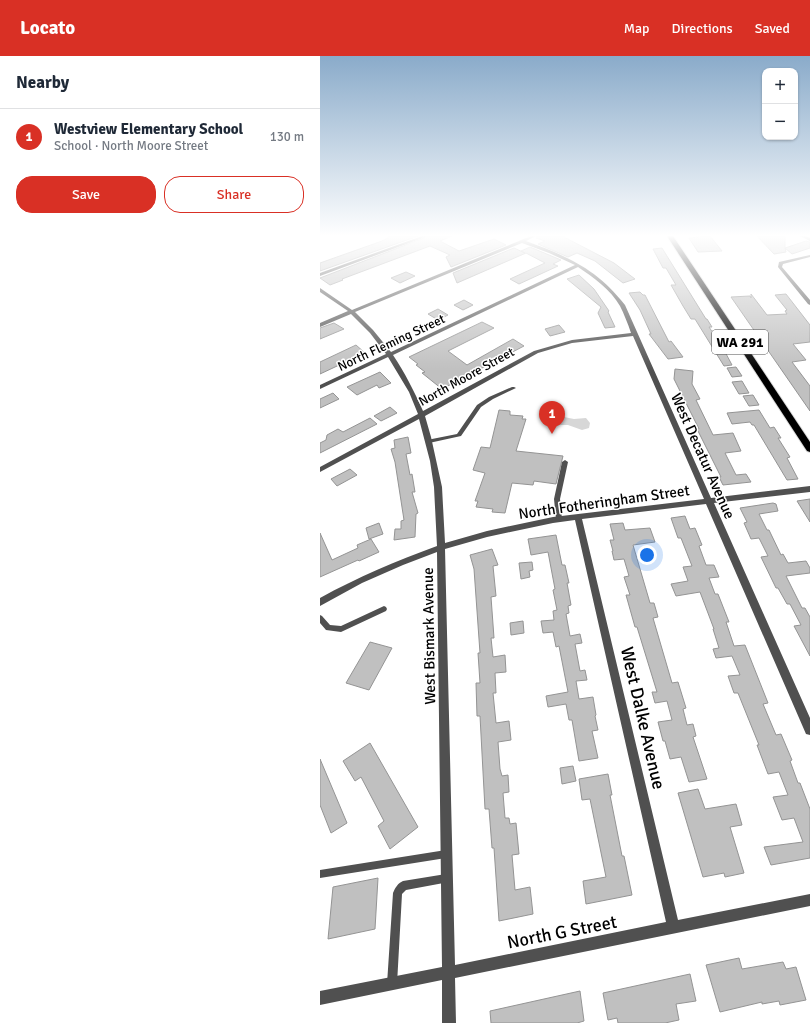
<!DOCTYPE html>
<meta charset="utf-8">
<style>
:root{--surface:#fff;--page:#f6f6f7;--text:#1f2937;--muted:#747a83;--line:#e0e1e3;--accent:#d93025}
body{margin:0;font-family:Signika,sans-serif;background:var(--page);color:var(--text)}
.controls{position:absolute;right:12px;top:12px;display:grid;overflow:hidden;border-radius:8px;box-shadow:0 1px 3px #0004}
.controls button{width:36px;height:36px;display:grid;place-items:center;padding:0;border:0;border-bottom:1px solid var(--line);background:var(--surface);color:var(--text);font:20px sans-serif}
.you{position:absolute;left:327px;top:499px;width:14px;height:14px;margin:-10px;border:3px solid #fff;border-radius:50%;background:#1a73e8;box-shadow:0 0 0 6px #1a73e833}
.badge{display:grid;place-items:center;width:26px;height:26px;border-radius:50%;background:var(--accent);color:#fff;font-size:13px;font-weight:700}
.pin{position:absolute;translate:-50% -33px;filter:drop-shadow(0 1px 2px #0008)}
.pin::after{content:'';position:absolute;top:21px;width:14px;height:12px;background:inherit;clip-path:polygon(0 0,100% 0,50% 100%)}
.list{margin:0;padding:0;list-style:none}
h2{display:flex;justify-content:space-between;align-items:center;height:52px;margin:0;padding:0 16px;font-size:17px}
h2 small{font-size:13px;font-weight:400;color:var(--muted)}
.list li{display:grid;grid-template-columns:26px 1fr auto;gap:12px;align-items:center;box-sizing:border-box;height:56px;padding:0 16px;border-top:1px solid var(--line)}
.list b{display:block;font-size:15px;white-space:nowrap}
.list p{margin:0;font-size:13px;white-space:nowrap;color:var(--muted)}
.list em{font-size:13px;font-style:normal;color:var(--muted)}
.actions{display:flex;gap:8px;padding:12px 16px}
.actions a{flex:1;padding:9px 0;border:1px solid var(--accent);border-radius:16px;text-align:center;font-size:14px;color:var(--accent)}
.actions .main{background:var(--accent);color:#fff}
.map{position:relative;flex:none;width:490px;height:967px;overflow:hidden}
header{display:flex;align-items:center;gap:24px;box-sizing:border-box;height:56px;padding:0 20px;background:var(--accent);color:#fff}
header strong{font-size:19px}
nav{display:flex;gap:22px;margin-inline-start:auto;font-size:14px}
main{display:flex}
aside{flex:1;background:var(--surface)}
.map>svg:first-child{display:block}
.green{fill:#d7d7d7}
.building{fill:#c0c0c0;stroke:#949494}
.lines{fill:none;stroke-linecap:round;stroke-linejoin:round}
.primary-casing{stroke:#dbdbdb;stroke-width:2}
.service{fill:#505050;fill-rule:evenodd}
.minor{fill:#505050;fill-rule:evenodd}
.primary{fill:#000;fill-rule:evenodd}
.labels{text-anchor:middle;stroke-width:3;stroke-linejoin:round;paint-order:stroke}
.far-street-label{font-size:13px;fill:#000;stroke:#fff}
.shield{fill:#fff;stroke:#4c4c4c;stroke-width:1}
.shield-label{font-size:14px;font-weight:bold;fill:#000}
.street-label{font-size:15px;fill:#000;stroke:#fff}
.near-street-label{font-size:18px;fill:#000;stroke:#fff}
</style>
<header>
<strong>Locato</strong>
<nav><a>Map</a><a>Directions</a><a>Saved</a></nav>
</header>
<main>
<aside>
<h2>Nearby<small></small></h2>
<ul class="list">
<li><span class="badge">1</span><div><b>Westview Elementary School</b><p>School · North Moore Street</p></div><em>130 m</em></li>
</ul>
<div class="actions"><a class="main">Save</a><a>Share</a></div>
</aside>
<div class="map">
<svg width="490" height="967" viewBox="0 0 490 967">
<rect width="100%" height="100%" fill="#fff"/>
<!-- green -->
<path class="green" d="M239,360L254,363L266,362L270,367L269,372L262,374L248,369H236L234,365Z"/>
<!-- building -->
<path class="building" d="M68,180H98L0,215V207L62,185L68,182Z
M109,180H132L120,185L139,195L174,183L186,189L131,211L126,201L130,199L110,190L22,223L23,224L10,229L0,222Z
M217,180H242L294,207L315,223L303,227L275,205L257,197L248,201L218,188L225,185L216,182Z
M390,180L402,195L378,196L369,182Z
M437,180H465V192L486,185L490,186V192L472,198L465,192L466,196L454,198Z
M210,191L241,204L233,208L238,210L199,228L190,223L225,207L206,197L137,227L133,217L194,192L205,197L201,195Z
M342,192L386,263H387L392,271H389L399,286H401L405,294H404L412,309L404,310L375,263H371L363,250L351,229H356L346,212H343L333,193Z
M86,216L95,220L80,227L71,222Z
M259,219L274,233L289,255L288,256L295,271L285,272L278,257L281,251L247,223Z
M320,236L323,239H325L349,286L351,285L363,301L348,303L329,278H331L320,254L309,237Z
M431,238L447,259L467,258L465,255L467,254L455,239L466,238L490,269V286L473,288L486,304L472,306L490,330V355L411,241L430,240L431,242Z
M144,244L153,249L143,254L134,249Z
M118,253L128,259L118,264L108,258Z
M162,266L174,272L128,295L147,309L193,283L204,290L122,333L102,317L105,316L96,309L98,308L89,301Z
M14,267L24,273L0,283V272Z
M239,269L245,276L230,280L225,273Z
M36,289L45,297L0,318V306Z
M416,311L422,320L412,321L407,312Z
M355,313L373,315L372,328L380,343L376,344L393,379L413,377L421,395L405,397L416,419L426,418L431,426L403,429L399,421H401L377,373H379L354,323Z
M60,316L71,327L59,332L57,329L37,339L27,331Z
M422,325L429,337L419,338L412,326Z
M13,337L19,343L0,352V343Z
M433,339L439,349L429,350L423,340Z
M70,351L77,357L61,365L54,360Z
M179,354L190,355V359L203,360L202,363H206L196,395L243,400L236,428L214,425L213,429L192,427L185,457L172,456L173,453L156,451L158,445H155L165,417L153,414L161,391L170,392Z
M439,354L450,372L454,371L461,382H458L470,401L467,402L478,423L467,424L434,369H432L430,366L412,368L407,357Z
M50,362L57,368L0,397V387L6,384L7,379L18,373L23,376Z
M88,381L91,397L86,398L90,419L92,418L95,436H92L98,457L96,458L95,481L74,484L75,473H81V465L84,464L75,406L71,393L75,392L74,384Z
M30,413L37,419L17,430L11,423Z
M490,443V466L477,445Z
M453,447L456,448L458,455L439,458L447,474H449L461,499L463,498L468,507L486,505L490,512V517L466,520L482,552H485L490,561V600L474,570L481,569L470,548H467L458,532H456L441,501L448,500L439,482L431,483L424,467L427,466L420,452Z
M365,460L370,473L375,472L382,489L379,490L386,509H394L399,521L389,522L395,538H398L409,566H406L414,590L425,589L448,647L443,648L456,679L461,678L472,704L470,705L478,727H480L490,753V802L451,809L444,791L483,786L474,762L462,764L453,741L468,739L459,716L448,718L437,689H439L418,637H414L408,620L420,619L412,600L396,602L393,593L399,592L393,573H394L380,536L356,540L351,528L368,525L363,511L372,510L361,482H358L351,462Z
M59,467L63,478L49,483L46,472Z
M303,467L305,474L330,472L335,486L313,489L330,547H334L338,561L333,562L352,627L358,626L366,652L363,653L367,669L373,668L376,680L373,681L387,723L369,726L361,701L350,703L345,685H343L338,666L352,664L347,645L335,647L332,636H337L317,571H315L306,539H310L304,521L309,520L304,503L294,504L292,495H293L290,484H294L290,468Z
M0,477L12,504L38,492L37,489L51,483L59,496L39,505L38,504L0,521Z
M236,479L242,509H245L249,527H247L251,549L248,550L249,557L246,558L250,580L260,578L262,587L255,588L260,615L265,614L267,624L256,625L259,643L273,641L276,659L275,660L278,674L272,675L278,702L259,705L252,664H249L246,648L228,651L226,640L248,636L239,590L236,591L233,576L223,577L221,565L234,564L233,555L237,554L233,534L235,533L228,496L211,499L208,483Z
M172,493L178,509L173,510L176,540L171,541L174,582H171L173,601L185,599L186,616L175,617L176,637H173L176,667L189,665L191,684L178,686L180,713L182,720L188,719L189,736L183,737L185,762H189L190,768L196,767L199,798L192,799L195,834L210,831L213,858L179,865L174,792H172L169,753H165L160,660H157L156,627H160L158,597H160L154,513L150,499Z
M212,506L213,514L209,515L210,521L201,523L199,507Z
M203,565L204,577L191,579L190,567Z
M50,586L72,592L49,634L26,627Z
M50,687L98,771L70,793L58,770L64,765L41,721L35,725L23,705Z
M0,703L27,767L11,777L0,749Z
M253,710L256,725L242,728L240,712Z
M288,718L292,739H290L302,800H304L312,839L266,848L263,825L286,821L270,743L262,744L259,723Z
M378,733L385,753L416,748L422,769L410,771L424,817L405,821L404,817L383,821L358,737Z
M58,822L55,873L8,883L13,831Z
M419,902L422,913L463,906L466,913L476,911L486,944L460,949L459,945L442,948V946L400,956L386,909Z
M370,918L376,945L356,948L359,964L345,967H298L297,962L288,964L283,937Z
M260,935L264,965L257,967H171L170,955Z"/>
<g class="lines">
<defs>
<path id="primary" d="M347,180H353L490,386V396L487,395Z"/>
</defs>
<!-- primary casing -->
<use href="#primary" class="primary-casing"/>
<!-- service -->
<path class="service" d="M192,331H194L196,332L173,343L161,351L141,380L109,387L107,386L106,385L107,384L137,378L157,349L169,341Z
M245,404L248,406L240,443L242,463L239,465L236,463L234,443L242,406Z
M64,550L66,551L67,553L66,555L21,576L6,574L0,567V559L2,560L10,569L21,570Z
M126,794L129,795L130,798L129,801L126,802L0,822V814Z
M126,818L129,820L131,823L129,826L86,834L82,838L77,928L76,932L72,933L68,932L67,928L73,837C75,832 78,827 83,825Z"/>
<!-- minor -->
<path class="minor" d="M102,180H108L0,220V217Z
M211,180H216L206,185C247,200 277,213 305,249L391,442L490,430V436L394,447L490,662V679L486,678L386,448L262,463L358,864L490,838V850L135,922L136,967H122V924L0,949V935L122,911L117,496L83,509L42,527L0,550V542C38,521 76,505 117,490L114,431L110,405L99,363L0,416V411L98,358L89,336L68,301L0,333V329L66,298L50,277L31,258L0,271V267L28,255L0,236V232L32,254ZM202,187L229,197L255,209L71,296L53,274L35,256ZM258,211C273,221 291,234 300,250C304,258 308,268 311,277L252,284L214,295L103,355C94,335 85,317 73,299ZM313,280L384,443L233,461L167,475L125,487L122,431L111,381L105,360L218,297L252,287ZM255,464L346,866L135,909L125,493L167,481L233,467Z
M480,180H485L490,182V185Z
M490,199V201L463,208L462,211L490,244V249L488,248L458,211L459,206Z"/>
<!-- primary -->
<use href="#primary" class="primary"/>
</g>
<!-- sky -->
<linearGradient id="sky" x2="0" y2="1"><stop stop-color="#8aabca"/><stop offset="0.57" stop-color="#fff"/><stop offset="1" stop-color="#fff" stop-opacity="0"/></linearGradient>
<rect width="490" height="315" fill="url(#sky)"/>
<g class="labels">
<!-- far-street labels -->
<g class="far-street-label">
<text transform="translate(71 286) rotate(-25)" y="5">North Fleming Street</text>
<text transform="translate(146 320) rotate(-29)" y="5">North Moore Street</text>
</g>
<!-- shield labels -->
<rect class="shield" x="392" y="274" width="56" height="24" rx="3"/>
<g class="shield-label">
<text x="420" y="291">WA 291</text>
</g>
<!-- street labels -->
<g class="street-label">
<text transform="translate(383 400) rotate(66)" y="5">West Decatur Avenue</text>
<text transform="translate(284 446) rotate(-8)" y="5">North Fotheringham Street</text>
<text transform="translate(109 580) rotate(-91)" y="5">West Bismark Avenue</text>
</g>
<!-- near-street labels -->
<g class="near-street-label">
<text transform="translate(323 662) rotate(77)" y="6">West Dalke Avenue</text>
<text transform="translate(242 876) rotate(-11)" y="6">North G Street</text>
</g>
</g>
</svg>
<div class="controls">
<button>+</button>
<button>−</button>
</div>
<div class="you"></div>
<div class="pin badge" style="left:232px;top:378px">1</div>
</div>
</main>
